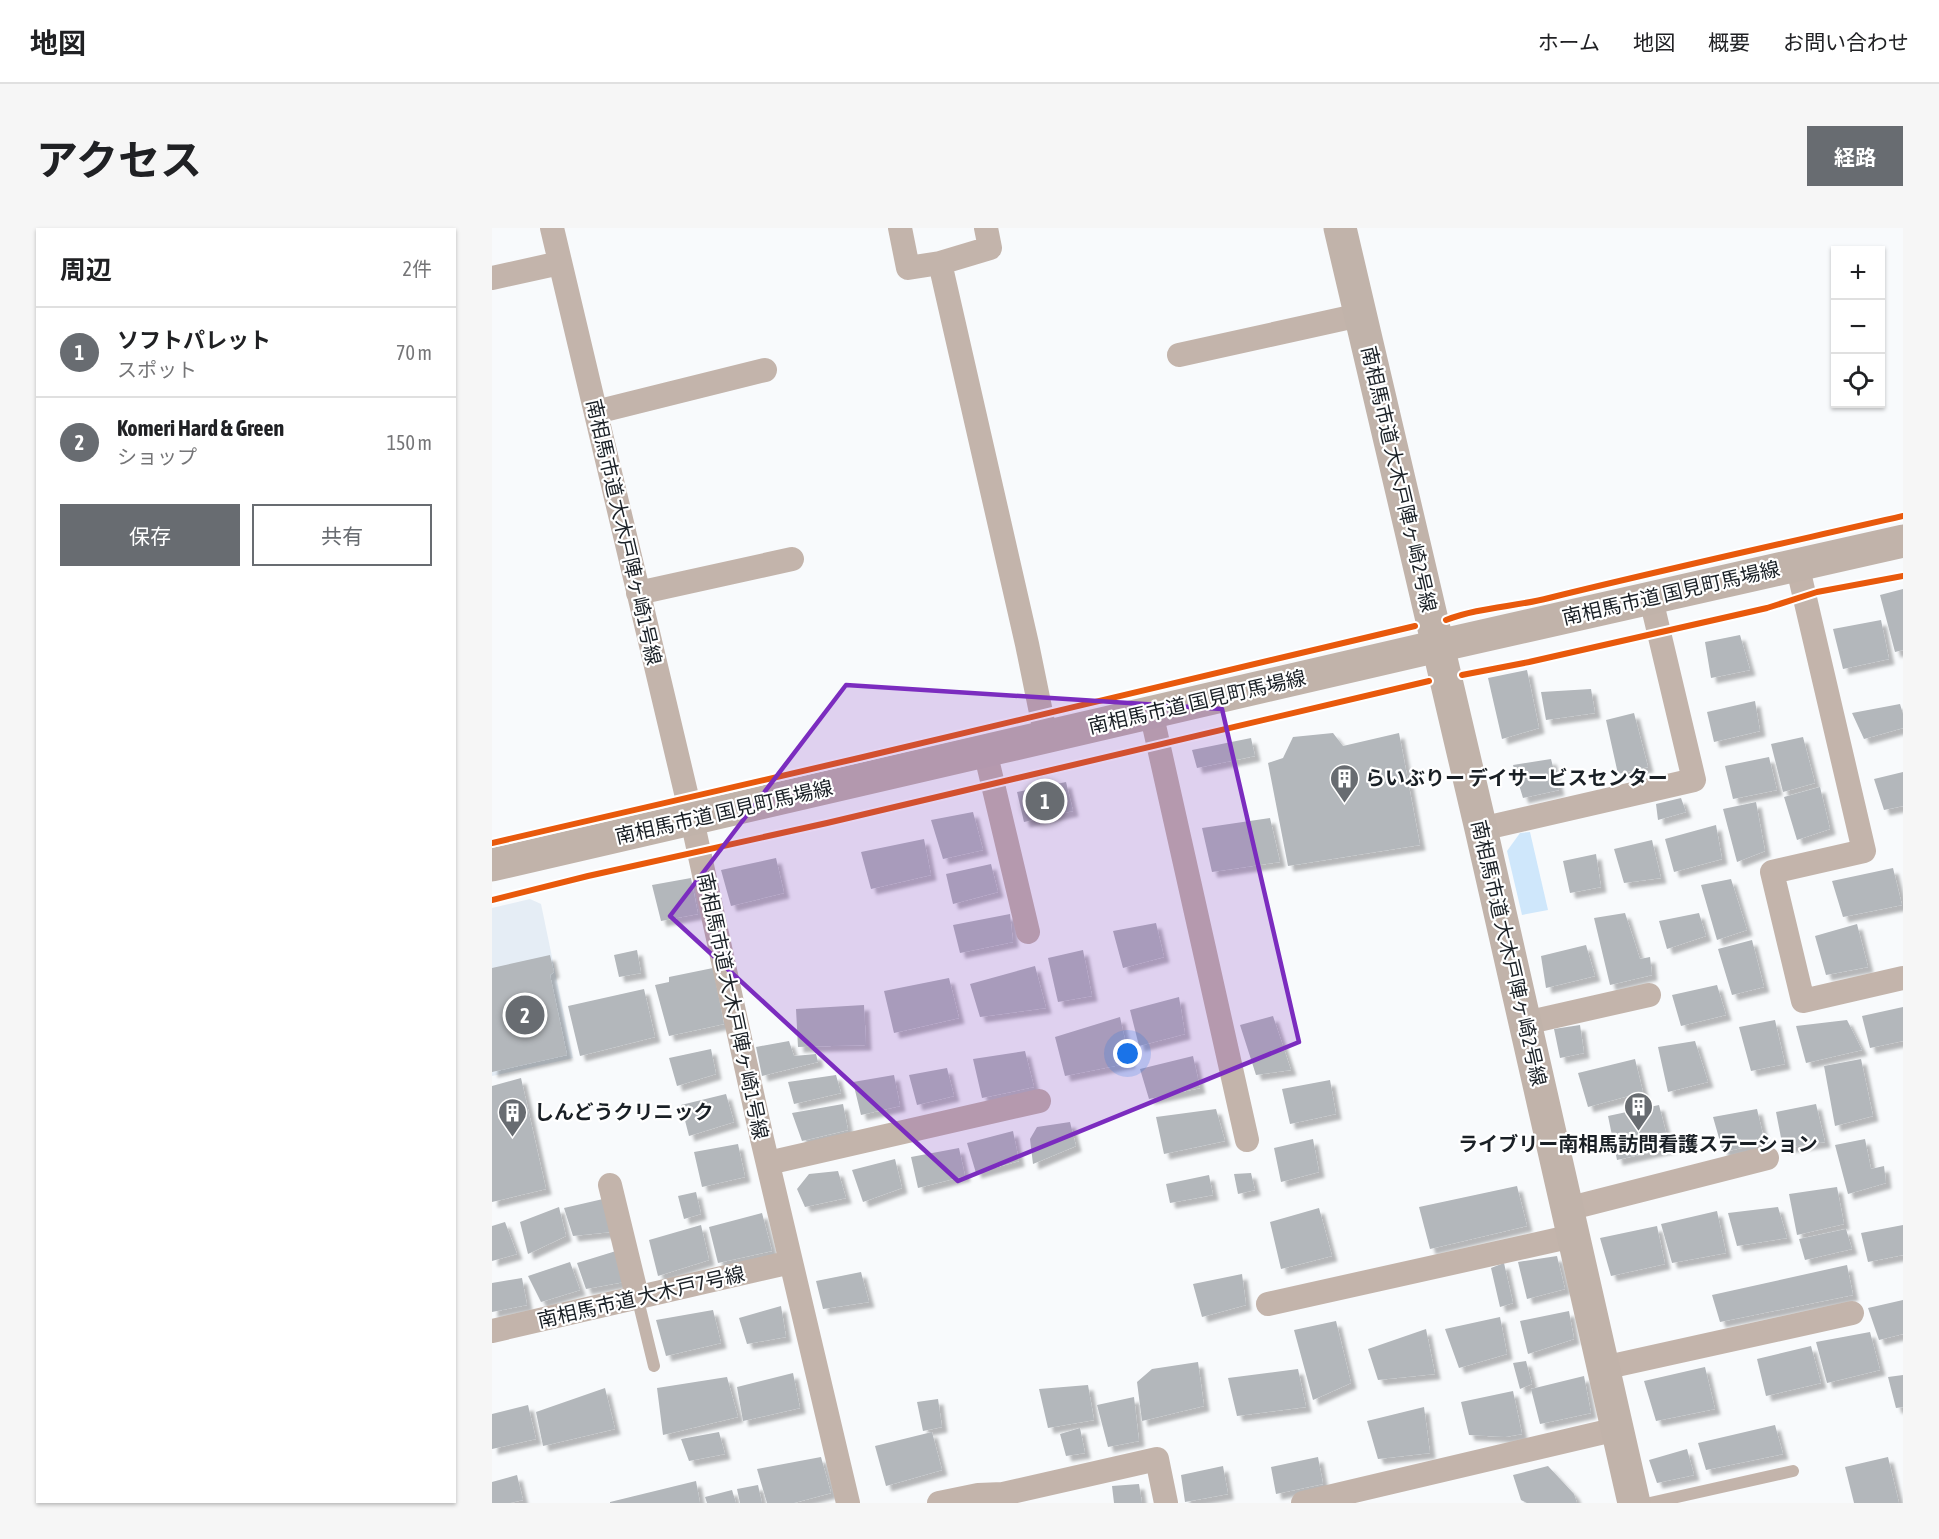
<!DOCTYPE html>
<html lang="ja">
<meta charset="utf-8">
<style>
:root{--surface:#fff;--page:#f6f6f6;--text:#202124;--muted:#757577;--line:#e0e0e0;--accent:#686c71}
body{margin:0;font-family:"Asap Condensed","Noto Sans JP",sans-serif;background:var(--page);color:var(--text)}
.controls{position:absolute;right:18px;top:18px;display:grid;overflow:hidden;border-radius:0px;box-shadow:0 2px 4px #0004}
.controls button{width:54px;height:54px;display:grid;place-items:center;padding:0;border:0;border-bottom:2px solid var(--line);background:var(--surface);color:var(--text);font:30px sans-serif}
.you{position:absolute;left:636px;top:826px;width:21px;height:21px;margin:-15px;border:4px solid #fff;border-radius:50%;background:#1a73e8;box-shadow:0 0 0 9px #1a73e833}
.badge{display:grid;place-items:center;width:39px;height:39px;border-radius:50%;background:var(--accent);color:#fff;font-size:20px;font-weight:700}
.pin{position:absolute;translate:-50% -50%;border:3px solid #fff;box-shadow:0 2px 6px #0006}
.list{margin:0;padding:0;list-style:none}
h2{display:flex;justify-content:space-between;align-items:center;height:78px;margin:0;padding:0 24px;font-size:26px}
h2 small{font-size:20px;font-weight:400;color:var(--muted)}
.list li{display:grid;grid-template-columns:39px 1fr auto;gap:18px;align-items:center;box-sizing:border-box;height:90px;padding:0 24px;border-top:2px solid var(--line)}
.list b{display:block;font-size:22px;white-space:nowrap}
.list p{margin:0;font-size:20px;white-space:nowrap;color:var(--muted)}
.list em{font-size:20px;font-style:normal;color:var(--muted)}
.actions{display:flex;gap:12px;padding:18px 24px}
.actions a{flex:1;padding:14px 0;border:2px solid var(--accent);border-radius:0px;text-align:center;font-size:21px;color:var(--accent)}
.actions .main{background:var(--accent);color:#fff}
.icon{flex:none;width:33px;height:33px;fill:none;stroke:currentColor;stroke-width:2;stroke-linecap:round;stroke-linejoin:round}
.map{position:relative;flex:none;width:1411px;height:1275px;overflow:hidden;border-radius:0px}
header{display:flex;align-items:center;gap:36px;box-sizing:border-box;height:84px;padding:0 30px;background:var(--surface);border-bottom:2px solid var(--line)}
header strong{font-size:28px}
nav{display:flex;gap:33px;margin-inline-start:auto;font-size:21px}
.intro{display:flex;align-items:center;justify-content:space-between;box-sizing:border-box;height:144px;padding:0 36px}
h1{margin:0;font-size:42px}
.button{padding:15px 27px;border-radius:0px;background:var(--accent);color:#fff;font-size:21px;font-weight:700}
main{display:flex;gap:36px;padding:0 36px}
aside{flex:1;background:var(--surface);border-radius:0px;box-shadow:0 2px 4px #0004}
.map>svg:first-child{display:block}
.built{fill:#e5edf5}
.green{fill:#cfe7fb}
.building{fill:#b3b7bb;filter:url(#shadow)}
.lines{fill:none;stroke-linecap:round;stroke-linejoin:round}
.lane{stroke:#c3b4ab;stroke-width:12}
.street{stroke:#c3b4ab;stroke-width:24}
.secondary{stroke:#c1b3aa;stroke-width:33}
.cycleway-casing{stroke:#fff;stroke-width:10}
.cycleway{stroke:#e8590c;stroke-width:6}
.marked{fill:#7b2cbf;fill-opacity:0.2;stroke:#7b2cbf;stroke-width:4.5;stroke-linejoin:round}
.labels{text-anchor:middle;stroke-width:4.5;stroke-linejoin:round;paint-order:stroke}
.street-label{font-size:20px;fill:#1a2026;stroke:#fff}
.poi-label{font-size:20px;font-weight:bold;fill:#1a2026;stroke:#fff;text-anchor:start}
</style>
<header>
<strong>地図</strong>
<nav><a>ホーム</a><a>地図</a><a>概要</a><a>お問い合わせ</a></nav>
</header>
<div class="intro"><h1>アクセス</h1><a class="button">経路</a></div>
<main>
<aside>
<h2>周辺<small>2件</small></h2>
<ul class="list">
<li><span class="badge">1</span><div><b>ソフトパレット</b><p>スポット</p></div><em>70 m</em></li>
<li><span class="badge">2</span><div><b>Komeri Hard &amp; Green</b><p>ショップ</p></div><em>150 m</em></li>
</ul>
<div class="actions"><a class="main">保存</a><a>共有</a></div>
</aside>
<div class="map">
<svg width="1411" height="1275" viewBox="0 0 1411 1275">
<defs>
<filter id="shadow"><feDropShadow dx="5.5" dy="5.5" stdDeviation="1.5" flood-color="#0004"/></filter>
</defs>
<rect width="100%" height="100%" fill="#f8fafc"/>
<!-- built -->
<path class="built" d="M38,671L49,676L81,830L0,848V680Z"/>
<!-- green -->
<path class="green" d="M1038,604L1056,682L1030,687L1015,623L1028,605Z"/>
<!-- building -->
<path class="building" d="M1411,361V422L1403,424L1388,367Z
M1389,392L1397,431L1351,441L1341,401Z
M1248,407L1258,442L1219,450L1213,414Z
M1035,442L1047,500L1010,511L996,450Z
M1099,461L1103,485L1054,492L1049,464Z
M1263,473L1268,503L1222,514L1215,484Z
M1408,476L1411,486V500L1372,511L1360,485Z
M1142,485L1156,539L1126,546L1114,492Z
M841,505L851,518L907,505L928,617L796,638L776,535L791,530L801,509Z
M1311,509L1323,555L1291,564L1279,516Z
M759,510L763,528L705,540L700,522Z
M1277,529L1285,562L1241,571L1233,538Z
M1059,531L1067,562L1031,570L1021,537Z
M1411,544V578L1392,582L1382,551Z
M574,554L581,583L532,594L525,564Z
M1328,559L1338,601L1305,612L1292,569Z
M1189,570L1194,584L1166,592L1164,576Z
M1264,574L1273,623L1245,634L1231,581Z
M481,584L491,622L451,631L439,592Z
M778,590L788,634L720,644L710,600Z
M1224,597L1230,631L1182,644L1173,611Z
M432,611L439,647L379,661L369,624Z
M1160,612L1169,650L1132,655L1122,621Z
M1104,626L1109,659L1078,665L1071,633Z
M284,630L292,665L239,678L229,642Z
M499,636L506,664L461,676L454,646Z
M1401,640L1410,677L1351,689L1340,653Z
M199,650L206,686L169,693L160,657Z
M1239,651L1255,702L1225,712L1209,657Z
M1133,685L1148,731L1158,729L1160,747L1118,757L1102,690Z
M1207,685L1214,708L1175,721L1167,693Z
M518,686L521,714L468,725L461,697Z
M664,695L672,729L631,740L621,703Z
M1365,696L1376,739L1334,747L1323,708Z
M1260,712L1272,759L1240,767L1226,721Z
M1094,717L1103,748L1054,760L1049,728Z
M145,722L149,745L127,749L122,727Z
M591,722L600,768L566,774L556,730Z
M58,727L62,744L58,747L75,827L0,844V740Z
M543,738L554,780L488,789L478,756Z
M221,740L232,796L177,808L163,757L177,754V749Z
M457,750L467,790L402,805L392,763Z
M1225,757L1234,787L1189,798L1180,767Z
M152,761L163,809L88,828L76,778Z
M687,769L693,806L647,818L638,782Z
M372,777L374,817L306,819L304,781Z
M1411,779V813L1378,820L1370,788Z
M781,788L799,842L764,847L748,797Z
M628,789L638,835L573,848L563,809Z
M1283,792L1293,836L1259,843L1247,799Z
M1355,792L1370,822L1314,835L1304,798Z
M1088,797L1092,825L1068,830L1062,801Z
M297,813L302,828L324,826L326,834L270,848L264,819Z
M1203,813L1216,854L1176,864L1166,819Z
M219,821L224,846L185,858L177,830Z
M533,823L542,859L490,870L481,831Z
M701,828L708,860L657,871L648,841Z
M1143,831L1151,864L1096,879L1086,845Z
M1369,831L1381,888L1343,898L1332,838Z
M455,840L462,868L425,877L417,847Z
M344,847L349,865L302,876L296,854Z
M402,847L408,878L369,887L361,854Z
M29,850L54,961L0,974V858Z
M838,852L844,886L798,896L790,861Z
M234,866L242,894L197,908L189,877Z
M351,876L356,902L310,913L300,885Z
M1324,876L1333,914L1291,920L1284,884Z
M1167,877L1178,920L1125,932L1116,888Z
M724,881L733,913L672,926L664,889Z
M1265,881L1273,915L1231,924L1221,889Z
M578,894L584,918L541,936L538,911L545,899Z
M521,903L527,933L484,945L475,915Z
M821,911L827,944L789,954L782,920Z
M1373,911L1379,941L1392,938L1394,955L1356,966L1343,917Z
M246,916L253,949L210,959L202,924Z
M467,920L473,948L426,960L419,929Z
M403,931L410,960L371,974L360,942Z
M346,943L354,970L313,979L305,961L317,946Z
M759,945L763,962L746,966L742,946Z
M717,947L721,967L678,975L674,956Z
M1025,958L1035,998L938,1021L927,979Z
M1345,959L1352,996L1305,1007L1297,966Z
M204,964L209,986L192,991L186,968Z
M111,971L119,1004L81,1008L72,980Z
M67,979L74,1008L36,1026L28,994Z
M1286,979L1295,1010L1245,1018L1236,985Z
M827,980L840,1028L789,1041L778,994Z
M1225,983L1234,1025L1180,1035L1169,996Z
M270,985L280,1023L226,1035L217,999Z
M13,994L25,1026L0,1033V998Z
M209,997L217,1032L166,1048L157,1012Z
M1411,997V1027L1376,1034L1369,1005Z
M1165,998L1173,1036L1119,1048L1108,1010Z
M1354,1001L1360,1021L1313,1032L1307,1011Z
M124,1023L132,1054L94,1061L85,1035Z
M1065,1028L1073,1061L1035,1071L1026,1034Z
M78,1034L88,1062L49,1074L36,1048Z
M1012,1035L1021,1075L1008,1079L999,1040Z
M1355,1037L1361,1067L1228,1094L1220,1067Z
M369,1044L377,1074L331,1081L324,1053Z
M750,1046L754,1077L710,1089L701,1056Z
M30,1050L35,1077L0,1084V1055Z
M1411,1072V1106L1387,1112L1376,1080Z
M289,1078L294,1109L255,1116L247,1090Z
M221,1082L229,1115L174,1128L164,1092Z
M1077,1083L1082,1111L1036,1126L1028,1093Z
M1008,1089L1015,1126L967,1140L953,1101Z
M844,1093L859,1155L821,1172L802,1102Z
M934,1101L943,1146L886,1152L876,1121Z
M1378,1104L1388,1142L1335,1155L1324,1114Z
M1319,1118L1329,1155L1274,1168L1265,1131Z
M1034,1133L1040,1156L1028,1161L1021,1135Z
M706,1134L712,1178L650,1193L645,1154L660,1141Z
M1213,1139L1223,1181L1164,1193L1152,1153Z
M806,1141L814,1179L745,1188L736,1150Z
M301,1145L308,1180L251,1193L245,1159Z
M1411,1147V1179L1404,1180L1396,1149Z
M1092,1148L1099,1185L1048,1196L1039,1161Z
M235,1149L246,1189L171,1207L165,1160Z
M596,1157L602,1192L556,1200L547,1161Z
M113,1160L123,1201L51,1218L44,1184Z
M1021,1163L1030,1206L1013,1209L977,1207L969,1174Z
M642,1169L647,1213L616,1219L605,1177Z
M446,1171L450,1199L431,1203L425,1174Z
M36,1177L44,1211L0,1221V1186Z
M932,1179L938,1225L886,1231L875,1193Z
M1283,1197L1291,1226L1214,1242L1206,1215Z
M588,1200L593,1225L574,1228L568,1206Z
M227,1204L233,1226L197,1233L189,1211Z
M440,1204L450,1242L394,1258L383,1218Z
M1195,1221L1202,1247L1165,1255L1157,1232Z
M329,1229L339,1265L302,1275H275L265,1241Z
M826,1229L831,1256L784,1266L779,1239Z
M1396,1229L1407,1275H1362L1353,1239Z
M731,1238L736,1266L693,1274L689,1247Z
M1056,1238L1082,1266L1085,1275H1035L1029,1272L1021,1247Z
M25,1247L31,1272L18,1275H0V1254Z
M204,1253L208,1275H118V1274Z
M647,1256L650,1275H622L620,1258Z
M266,1257L270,1275H248L245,1261Z
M240,1262L244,1275H215L213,1269Z"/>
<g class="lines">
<!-- lane -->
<path class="lane" d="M145,1068L162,1138
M1158,1275L1301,1243"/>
<!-- street -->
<path class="street" d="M60,0L195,569L270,911L356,1275
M408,0L416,40L448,35L498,20L494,0
M448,35L535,416L554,509
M0,50L68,35
M687,127L868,87
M104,184L273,142
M1305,336L1372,623L1280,644L1311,773L1411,750
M146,365L300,331
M659,484L755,912
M493,523L536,704
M989,601L1202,552L1159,371
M1033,795L1157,767
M276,935L547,873
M118,957L145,1068
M1075,981L1275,930
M776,1076L1081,1008
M0,1103L299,1034
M1111,1140L1360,1085
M447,1275L486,1267L511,1266L665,1231L674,1275
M811,1275L1125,1201"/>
<!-- secondary -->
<path class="secondary" d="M848,0L989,601L1142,1275
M0,637L946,418L1411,313"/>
<defs>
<path id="cycleway" d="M954,392C988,379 1022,379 1057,370C1174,341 1293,315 1411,288
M970,447L1037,434L1275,380L1325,364L1411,348
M0,615L367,530L923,398
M0,672L96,648L335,595L937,453"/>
</defs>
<!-- cycleway casing -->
<use href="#cycleway" class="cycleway-casing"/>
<!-- cycleway -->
<use href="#cycleway" class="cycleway"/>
</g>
<!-- marked area -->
<path class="marked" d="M354,457L730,481L807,814L466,953L178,688Z"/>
<!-- icons -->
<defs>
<symbol id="building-pin" viewBox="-11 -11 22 30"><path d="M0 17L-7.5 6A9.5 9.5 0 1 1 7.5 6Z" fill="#686c71" stroke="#fff"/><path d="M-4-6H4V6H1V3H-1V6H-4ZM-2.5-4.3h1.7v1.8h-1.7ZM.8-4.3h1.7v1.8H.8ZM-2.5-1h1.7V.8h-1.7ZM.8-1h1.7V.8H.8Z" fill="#fff"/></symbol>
</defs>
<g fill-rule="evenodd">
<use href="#building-pin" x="836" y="534" width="33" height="45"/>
<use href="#building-pin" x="1130" y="862" width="33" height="45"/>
<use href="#building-pin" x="4" y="868" width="33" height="45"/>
</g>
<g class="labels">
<!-- street labels -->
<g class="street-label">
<text transform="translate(907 251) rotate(77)" y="7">南相馬市道 大木戸陣ヶ崎2号線</text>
<text transform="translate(132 304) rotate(77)" y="7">南相馬市道 大木戸陣ヶ崎1号線</text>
<text transform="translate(1179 365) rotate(-13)" y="7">南相馬市道 国見町馬場線</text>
<text transform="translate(705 474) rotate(-13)" y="7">南相馬市道 国見町馬場線</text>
<text transform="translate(232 584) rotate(-13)" y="7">南相馬市道 国見町馬場線</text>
<text transform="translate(1017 725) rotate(77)" y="7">南相馬市道 大木戸陣ヶ崎2号線</text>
<text transform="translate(241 778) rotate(78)" y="7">南相馬市道 大木戸陣ヶ崎1号線</text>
<text transform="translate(149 1069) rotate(-13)" y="7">南相馬市道 大木戸7号線</text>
</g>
<!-- poi labels -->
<g class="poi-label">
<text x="873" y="557">らいぶりー デイサービスセンター</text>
<text x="42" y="891">しんどうクリニック</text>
<text x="1146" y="923" text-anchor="middle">ライブリー南相馬訪問看護ステーション</text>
</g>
</g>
</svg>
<div class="controls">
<button>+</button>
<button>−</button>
<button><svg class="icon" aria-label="locate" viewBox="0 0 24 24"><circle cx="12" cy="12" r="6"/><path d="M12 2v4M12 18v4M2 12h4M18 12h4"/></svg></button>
</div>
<div class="you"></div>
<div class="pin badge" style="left:553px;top:573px">1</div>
<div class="pin badge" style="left:33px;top:787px">2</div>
</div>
</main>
